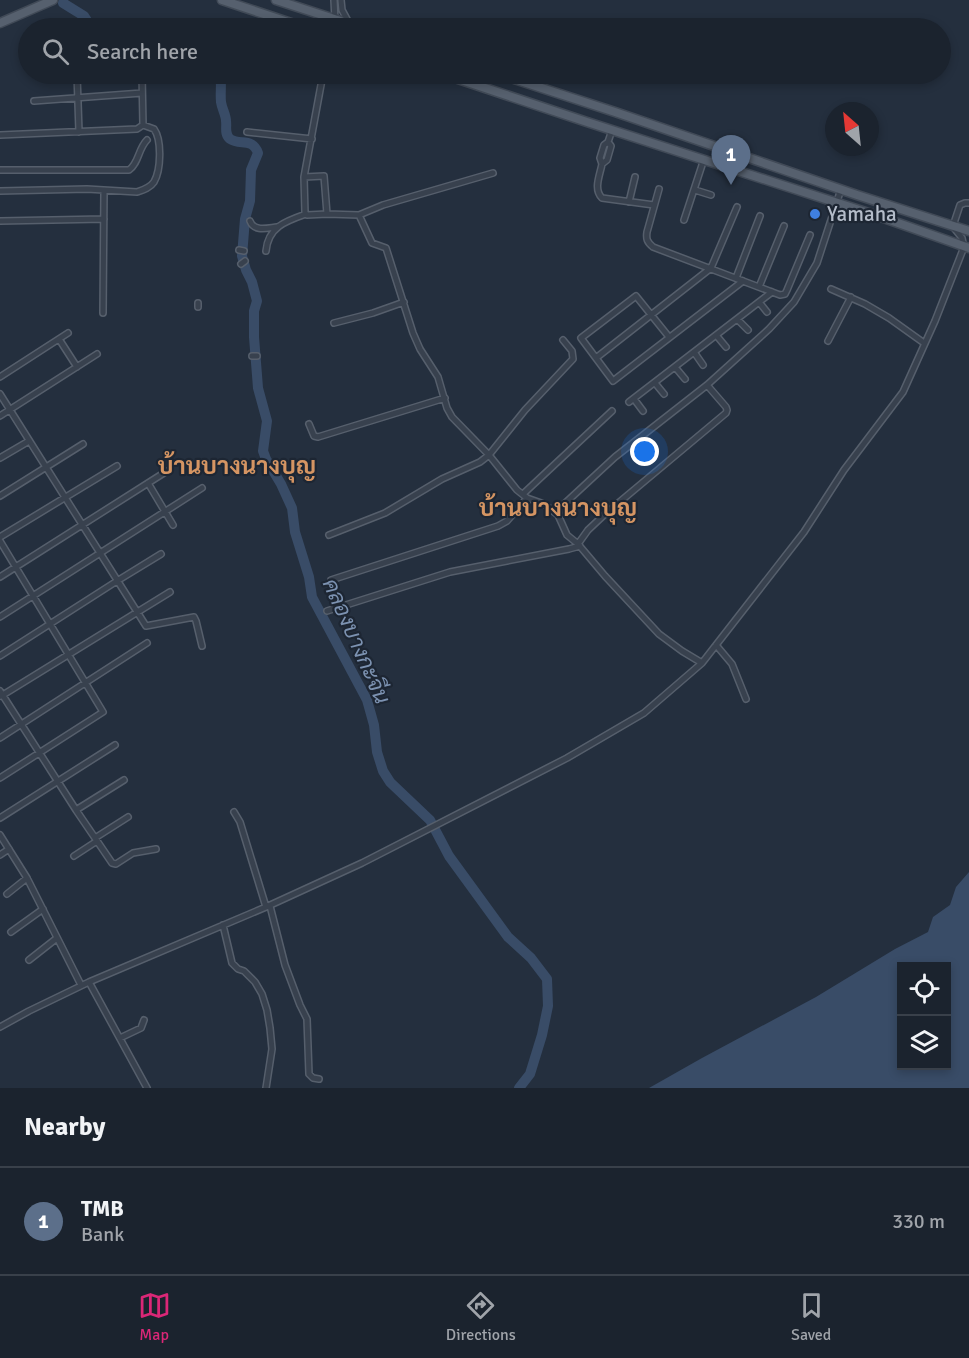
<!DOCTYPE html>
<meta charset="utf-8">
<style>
:root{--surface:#1b232e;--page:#242b36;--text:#f1f3f6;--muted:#a0a4aa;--line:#39404a;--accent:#db2777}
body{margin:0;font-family:Signika,Sarabun,sans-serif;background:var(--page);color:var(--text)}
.controls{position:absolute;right:18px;bottom:18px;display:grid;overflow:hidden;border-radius:0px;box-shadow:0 3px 9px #0003}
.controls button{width:54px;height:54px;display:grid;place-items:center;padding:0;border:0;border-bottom:2px solid var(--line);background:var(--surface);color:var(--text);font:30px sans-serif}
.compass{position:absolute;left:825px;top:102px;width:54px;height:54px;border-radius:50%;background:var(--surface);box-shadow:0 3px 9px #0003;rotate:333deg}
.you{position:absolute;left:645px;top:452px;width:21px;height:21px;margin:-15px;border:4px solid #fff;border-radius:50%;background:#1a73e8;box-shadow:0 0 0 9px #1a73e833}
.badge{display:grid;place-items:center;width:39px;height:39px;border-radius:50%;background:var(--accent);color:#fff;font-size:20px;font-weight:700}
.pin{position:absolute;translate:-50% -50px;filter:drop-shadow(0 2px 3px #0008)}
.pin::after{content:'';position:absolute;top:32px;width:21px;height:18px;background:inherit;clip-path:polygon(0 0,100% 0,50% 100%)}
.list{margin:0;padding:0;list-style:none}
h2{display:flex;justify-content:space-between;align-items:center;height:78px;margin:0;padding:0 24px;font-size:26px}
h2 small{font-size:20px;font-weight:400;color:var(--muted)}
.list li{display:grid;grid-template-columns:39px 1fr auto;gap:18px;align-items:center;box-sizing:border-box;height:108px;padding:0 24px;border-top:2px solid var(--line)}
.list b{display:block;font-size:22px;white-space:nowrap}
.list p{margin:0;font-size:20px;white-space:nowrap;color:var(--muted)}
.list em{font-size:20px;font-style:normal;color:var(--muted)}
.icon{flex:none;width:33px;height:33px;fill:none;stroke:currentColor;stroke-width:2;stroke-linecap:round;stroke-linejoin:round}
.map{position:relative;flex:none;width:969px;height:1088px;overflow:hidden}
.search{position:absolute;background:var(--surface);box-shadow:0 3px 9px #0003;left:18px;right:18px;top:18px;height:66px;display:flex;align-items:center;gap:15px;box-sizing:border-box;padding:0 21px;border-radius:33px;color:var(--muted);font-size:22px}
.sheet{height:186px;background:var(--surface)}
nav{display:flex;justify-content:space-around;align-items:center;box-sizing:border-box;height:84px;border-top:2px solid var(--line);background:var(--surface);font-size:16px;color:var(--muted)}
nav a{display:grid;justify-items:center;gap:3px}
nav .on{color:var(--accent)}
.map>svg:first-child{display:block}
.water{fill:#394c67;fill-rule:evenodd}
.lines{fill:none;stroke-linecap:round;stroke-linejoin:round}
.river{stroke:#394c67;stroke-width:10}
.street-casing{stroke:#565f6c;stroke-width:8}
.primary-casing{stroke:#414a57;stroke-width:11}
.street{stroke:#38414e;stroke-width:5}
.primary{stroke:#56606e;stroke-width:8}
.shop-dot{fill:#3f7fe0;stroke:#1d2633;stroke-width:2}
.labels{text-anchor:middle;stroke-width:4.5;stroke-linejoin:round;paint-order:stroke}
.poi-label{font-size:21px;fill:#b4bcc9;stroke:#1d2633;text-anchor:start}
.water-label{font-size:22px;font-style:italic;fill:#7c92b1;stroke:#1d2633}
.quarter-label{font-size:24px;font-weight:bold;fill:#d59563;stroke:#1d2633}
</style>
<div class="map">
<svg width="969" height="1088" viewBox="0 0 969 1088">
<rect width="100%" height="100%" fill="#242f3e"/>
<!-- water -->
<path class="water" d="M969,872V1088H649L702,1058L816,997L895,949L928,932L933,917L950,905L956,887ZM902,966H946V1066H902Z"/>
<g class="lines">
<!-- river -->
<path class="river" d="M63,3L84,16L91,27L96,28
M131,28L148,25L172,28
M220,74C222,83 220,93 221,102C222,109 226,115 226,121C227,127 224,134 230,139C240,146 252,137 258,153L251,170L250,201L245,219L242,256L246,270L252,282L257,301L254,311V337L258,388L267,421L263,451L266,459L281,484L292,508L295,532L309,577L312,597L367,700L374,725L377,752L383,771L390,782L430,820L449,856L508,937L531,958L547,979L548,1006L542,1035L530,1074L519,1088"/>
<defs>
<path id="street" d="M334,0L335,20L338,28
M341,0L342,10L349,23
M77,74L79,132
M323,74L304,177L305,213L307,215L327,214L359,215L383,205L493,173
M34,101L142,93
M247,132L312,139
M0,135L137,129L143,125L142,74
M608,142L611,146L607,160L602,164L600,158L604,145L608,142L612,130
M602,164C600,175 593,189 602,198L654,205
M0,170H129C139,163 138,149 147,140
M304,177L324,176L327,214
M659,189L647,232C646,239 647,242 653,247L780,295L785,294L787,290L810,235
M695,190L711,195
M0,191L87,189L137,192C143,190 150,188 154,182C161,170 162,140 154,129L143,125
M629,202L635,177
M359,215L372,243L386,248L413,333L420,349L438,377L447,408L452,417L489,455L517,490L527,498L544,504L558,515L567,535L578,544L605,576L659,634L682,651L702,663
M684,220L704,159
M0,221L104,219
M250,221C254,232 267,228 277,227
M953,226L960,205L965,203H969
M954,228L962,238L964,247L965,246
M239,250L244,251
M266,251C268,227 286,221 306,214
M241,264L245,261
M736,278L760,216
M759,287L784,226
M831,289L865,304L889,318L924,343
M759,302L767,312
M198,303V307
M103,313L104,191
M737,319L748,330
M334,323L373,313L404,302
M716,335L726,347
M669,337L636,296L581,338L613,381L743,281
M59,339L77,367
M828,341L851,297
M694,352L703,365
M252,356H257
M596,358L711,268L737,207
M675,367L685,379
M0,377L68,333
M655,383L664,394
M0,394L146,626L194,617L196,621L202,646
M634,399L643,411
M629,402L772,292
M0,416L97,354
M309,424L314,436L318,437L445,398
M0,458L29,441
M148,483L173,525
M523,494L612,411
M0,496L83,444
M558,515L562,506L615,457L707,385L769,329L794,302L817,263L841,189
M329,535L385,513L442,479L480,462L489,455L525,410L573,359L572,351L563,340
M0,537L117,466
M0,541L103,712L0,778
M578,544L588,530L604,515L726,413L727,410L726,407L707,385
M0,577L167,471
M331,580L498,526L507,521L527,498
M327,611L450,572L569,549L580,546
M0,617L202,488
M716,645L732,664L746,699
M0,656L117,581L161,554
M0,691L76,810L112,863L116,864L133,853L156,849
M1,696L170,592
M0,738L147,643
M76,810L124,780
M234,812L240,822L266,907
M0,818L115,745
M0,835L27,878L81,985
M95,838L128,817
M0,855L9,849
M74,856L97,841
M7,894L27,878
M270,906L285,965L300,1005L307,1019L309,1074L313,1078L319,1079
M223,925L232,963L238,969L244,971L255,982L262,994L267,1010L270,1028L272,1049L266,1088
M11,932L43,909
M29,960L57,938
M89,982L147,1088
M0,1027L29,1011L89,982L266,907L362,863L567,758L644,713L702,663L804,532L844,470L903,392L935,321L964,247
M120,1038L141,1028L144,1020"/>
<path id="primary" d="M222,0L306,28
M276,0L362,28
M0,23L53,0
M443,74L587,122L881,217L969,248
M499,74L615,112L857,195L969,231"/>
</defs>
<!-- street casing -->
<use href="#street" class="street-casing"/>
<!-- primary casing -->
<use href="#primary" class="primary-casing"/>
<!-- street -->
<use href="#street" class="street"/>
<!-- primary -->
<use href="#primary" class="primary"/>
</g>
<!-- markers -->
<circle class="shop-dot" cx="815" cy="214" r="6"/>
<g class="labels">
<!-- poi labels -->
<g class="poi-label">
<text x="827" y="221">Yamaha</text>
</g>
<!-- water labels -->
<g class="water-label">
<text transform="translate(357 641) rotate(66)" y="8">คลองบางกะจีน</text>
</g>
<!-- quarter labels -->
<g class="quarter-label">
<text x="237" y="474">บ้านบางนางบุญ</text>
<text x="558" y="516">บ้านบางนางบุญ</text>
</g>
</g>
</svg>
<div class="controls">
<button><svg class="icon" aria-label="locate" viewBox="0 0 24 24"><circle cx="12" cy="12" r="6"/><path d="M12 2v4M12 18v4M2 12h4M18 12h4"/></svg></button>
<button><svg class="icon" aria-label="layers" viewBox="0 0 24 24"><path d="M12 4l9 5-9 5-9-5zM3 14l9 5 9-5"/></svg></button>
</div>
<svg class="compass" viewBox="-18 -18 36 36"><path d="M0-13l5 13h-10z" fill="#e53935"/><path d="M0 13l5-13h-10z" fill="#a0a4aa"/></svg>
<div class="you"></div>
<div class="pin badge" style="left:731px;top:185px;background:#5c6f8a">1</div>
<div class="search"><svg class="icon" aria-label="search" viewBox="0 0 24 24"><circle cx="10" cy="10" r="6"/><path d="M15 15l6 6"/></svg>Search here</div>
</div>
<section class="sheet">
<h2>Nearby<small></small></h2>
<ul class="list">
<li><span class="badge" style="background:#5c6f8a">1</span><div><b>TMB</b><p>Bank</p></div><em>330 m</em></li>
</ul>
</section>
<nav>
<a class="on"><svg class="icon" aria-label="map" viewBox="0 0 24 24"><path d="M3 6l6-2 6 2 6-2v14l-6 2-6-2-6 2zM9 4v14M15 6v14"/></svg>Map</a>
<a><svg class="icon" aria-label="directions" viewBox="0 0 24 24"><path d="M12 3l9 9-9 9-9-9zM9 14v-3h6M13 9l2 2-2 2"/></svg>Directions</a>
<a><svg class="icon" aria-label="saved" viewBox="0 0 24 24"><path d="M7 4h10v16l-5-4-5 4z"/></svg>Saved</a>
</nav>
